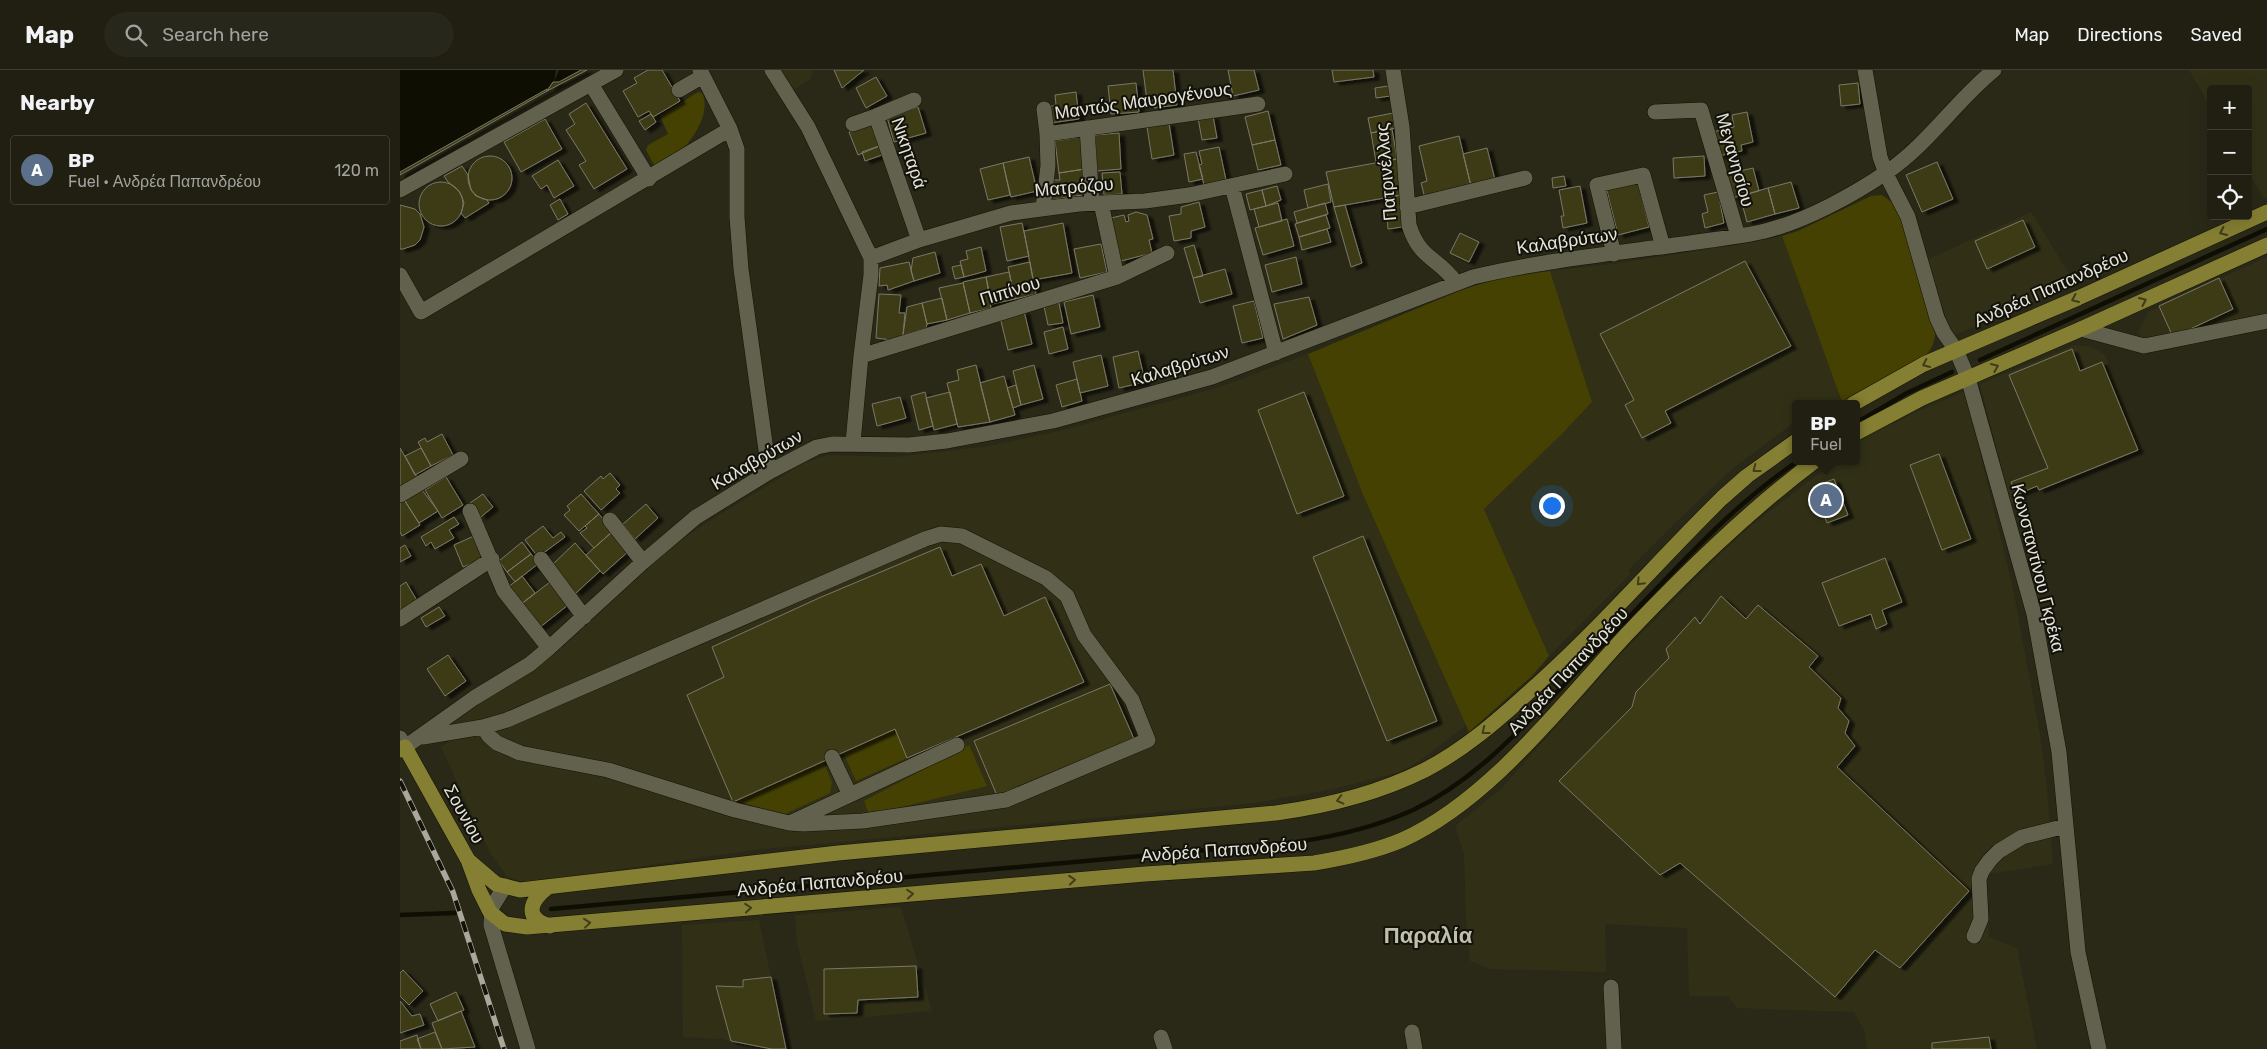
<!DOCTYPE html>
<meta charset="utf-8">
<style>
:root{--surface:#201f12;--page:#28271b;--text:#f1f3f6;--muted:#a2a29f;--line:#3d3d32;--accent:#b1adfa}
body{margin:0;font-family:Rubik,sans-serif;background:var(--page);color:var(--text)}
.controls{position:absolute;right:15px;top:15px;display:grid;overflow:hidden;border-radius:5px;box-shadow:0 5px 20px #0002}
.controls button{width:45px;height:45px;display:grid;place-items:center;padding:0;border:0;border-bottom:1px solid var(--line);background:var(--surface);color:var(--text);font:25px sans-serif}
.you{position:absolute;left:1151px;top:435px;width:18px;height:18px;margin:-12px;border:4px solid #fff;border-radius:50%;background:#1a73e8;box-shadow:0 0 0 8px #1a73e833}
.badge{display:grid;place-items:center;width:32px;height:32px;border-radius:50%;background:var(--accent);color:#fff;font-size:16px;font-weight:700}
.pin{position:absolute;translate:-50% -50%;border:2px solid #fff;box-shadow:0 1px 5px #0006}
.popup{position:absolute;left:1392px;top:330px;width:68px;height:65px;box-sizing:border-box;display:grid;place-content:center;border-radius:5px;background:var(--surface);filter:drop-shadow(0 1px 4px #0005);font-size:16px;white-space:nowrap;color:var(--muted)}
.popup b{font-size:19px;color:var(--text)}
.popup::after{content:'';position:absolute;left:50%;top:100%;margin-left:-10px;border:10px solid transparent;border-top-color:var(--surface)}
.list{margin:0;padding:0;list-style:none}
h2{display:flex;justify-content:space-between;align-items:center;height:65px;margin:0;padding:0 20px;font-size:21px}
h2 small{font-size:16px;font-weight:400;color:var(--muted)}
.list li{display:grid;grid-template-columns:32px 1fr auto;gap:15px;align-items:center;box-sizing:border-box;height:70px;margin:0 10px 10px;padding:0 10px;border:1px solid var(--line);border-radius:5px}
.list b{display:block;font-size:19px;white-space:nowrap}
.list p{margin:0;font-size:16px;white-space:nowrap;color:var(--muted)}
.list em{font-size:16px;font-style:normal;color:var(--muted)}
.icon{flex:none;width:28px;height:28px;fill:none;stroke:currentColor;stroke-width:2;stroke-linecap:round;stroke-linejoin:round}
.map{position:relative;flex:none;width:1867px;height:979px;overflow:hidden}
header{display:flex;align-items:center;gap:30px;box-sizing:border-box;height:70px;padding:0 25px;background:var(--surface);border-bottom:1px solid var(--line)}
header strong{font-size:24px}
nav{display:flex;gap:28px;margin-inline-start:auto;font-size:18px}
.search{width:350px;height:45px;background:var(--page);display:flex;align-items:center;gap:12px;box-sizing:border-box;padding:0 18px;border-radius:28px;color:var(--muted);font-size:19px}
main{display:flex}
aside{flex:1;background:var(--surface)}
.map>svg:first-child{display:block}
.built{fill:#313017}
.green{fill:#454103}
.water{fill:#0f0e03}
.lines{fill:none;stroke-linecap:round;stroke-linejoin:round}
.stream{stroke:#0f0e03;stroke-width:4.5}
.building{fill:#3c3a18;stroke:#7a7965;filter:url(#shadow)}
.minor-casing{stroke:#131203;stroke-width:16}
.major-casing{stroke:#131203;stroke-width:16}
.minor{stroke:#62614e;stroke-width:15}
.major{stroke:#847f32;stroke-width:15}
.rail-casing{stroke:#a8a89b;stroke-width:5.5}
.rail{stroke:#12110a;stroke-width:4;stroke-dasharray:11;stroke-linecap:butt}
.oneway{stroke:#403d1a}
.labels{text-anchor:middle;stroke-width:4;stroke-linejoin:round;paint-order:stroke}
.street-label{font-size:18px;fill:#e4e4d9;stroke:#12110a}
.district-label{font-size:22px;font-weight:bold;fill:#c1c0aa;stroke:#12110a}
</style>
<header>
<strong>Map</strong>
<div class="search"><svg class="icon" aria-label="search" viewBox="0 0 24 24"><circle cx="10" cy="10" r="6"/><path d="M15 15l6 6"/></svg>Search here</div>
<nav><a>Map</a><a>Directions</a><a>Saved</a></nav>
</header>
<main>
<aside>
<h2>Nearby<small></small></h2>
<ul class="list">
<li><span class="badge" style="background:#5c6f8a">A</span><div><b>BP</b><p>Fuel · Ανδρέα Παπανδρέου</p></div><em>120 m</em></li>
</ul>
</aside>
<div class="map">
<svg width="1867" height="979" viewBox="0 0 1867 979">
<defs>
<filter id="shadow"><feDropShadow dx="5.5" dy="3" stdDeviation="1" flood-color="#0009"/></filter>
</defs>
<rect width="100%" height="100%" fill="#2a2918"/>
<!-- built -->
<path class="built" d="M379,0H413L410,10L392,20Z
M1789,0H1867V128L1864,129L1848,102V19H1811V38Z
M1631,142L1676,215L1552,266L1527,190Z
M1382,166L1442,332L1437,334H1396V351L1332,399L1276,452L1228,500L1231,503L1149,586L1084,439L1162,364L1192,332L1150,201L1213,194L1337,175Z
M1867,187V246L1743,268L1738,263L1748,242Z
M1674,275L1691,277L1705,285L1744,379L1611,434L1580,314Z
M908,284L964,427L1066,655L1022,689L1000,702L933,719L855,733L353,780L133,812L119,811L108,807L90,783L41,677L49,672L38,657L188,549L271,477L306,453L404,393L428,385L494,387L590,376L663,360L817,318Z
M1565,321L1612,514L1640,665L1646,710L1653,794L1587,804L1589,867L1617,878L1637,979H1467L1465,962L1454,942L1337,938L1328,926H1289L1287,858L1205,854L1206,902L1091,899L1070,891L1066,849L1064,783L1055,756L1101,719L1220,585L1324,480L1352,455L1435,391H1456V375L1463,369L1514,343Z
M501,837L532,941L416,951L397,872L395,845Z
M359,850L386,979H372L321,969L283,967L282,855Z"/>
<!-- green -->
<path class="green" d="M298,22L302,23C315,46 279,94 254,95L246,80L248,75L268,64L260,46Z
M1482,125L1497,136L1535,260C1535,271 1533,277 1526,285L1442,332L1382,166L1398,161L1471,126Z
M1150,201L1192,332L1162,364L1084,439L1149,586L1132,606L1069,662L964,427L908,284L1064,219L1101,208Z
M495,659L507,688L456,711L443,682Z
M569,675L587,716L469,745L464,731Z
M423,691L432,712L430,723L385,744L336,731Z"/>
<!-- water -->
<path class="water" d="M0,0H156L154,11L159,0H181L159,12H153L146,20L0,102Z"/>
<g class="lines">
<!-- stream -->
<path class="stream" d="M1580,290L1867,159
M1456,353L1507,323L1552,302
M151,839L897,772C937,766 976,757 1013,740C1072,712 1116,664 1161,618C1194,583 1227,549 1261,514C1304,469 1346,426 1398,391
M0,845L55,843"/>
</g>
<!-- building -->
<path class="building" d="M181,0H187L147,21L153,12H159Z
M248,0H262L280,31L253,47L249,41L238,47L223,21L237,13L234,8Z
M434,0H464L442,18Z
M743,0H773L777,35L754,38L753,30L747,31Z
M828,0H854L859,20L833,26Z
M932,0H973L974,7L934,12Z
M476,7L487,26L466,38L456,18Z
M736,13L739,42L711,44L708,16Z
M1458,13L1460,34L1441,36L1439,15Z
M988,16L990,26L976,28L975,18Z
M147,19V21L0,105V102Z
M676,22L679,49L650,53L648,37L656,35L655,25Z
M186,33L227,99L194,119L179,95L186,91L166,60L175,54L169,44Z
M518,37L526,63L494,72L487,47Z
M868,41L875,70L852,75L845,47Z
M1347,42L1353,72L1341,75L1342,81L1318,86L1313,62L1334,57L1332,45Z
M993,43L996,58L971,63L968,48Z
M251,44L256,52L245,60L239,51Z
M813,46L817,68L802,70L798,48Z
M145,49L162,79L121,102L104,72Z
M473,53L482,75L458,85L449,62Z
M769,53L774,85L752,89L747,57Z
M992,59L997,89L976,92L971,63Z
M719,63L721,99L697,101L695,65Z
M1059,66L1071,116L1025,128L1021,113L1027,111L1019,76Z
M680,67L685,99L659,103L655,71Z
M875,70L881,95L858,100L852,75Z
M479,76L482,85L465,91L462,82Z
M819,77L826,110L804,115L799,95L802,94L799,81Z
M1087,78L1095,110L1071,116L1063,84Z
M796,82L803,109L789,112L784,84Z
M68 108a22 22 0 1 1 44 0a22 22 0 1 1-44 0Z
M1304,86L1305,106L1274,108L1273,88Z
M629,87L637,121L611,127L603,93Z
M997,89L1001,125L934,137L926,102Z
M158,90L174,116L154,128L147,115L141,119L132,106Z
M1537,92L1553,129L1522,142L1506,105Z
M603,93L610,125L588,130L580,99Z
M62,96L68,105L71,120L76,126L87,130L89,133L65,148L61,143L64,133L62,127L59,121L48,112L44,106Z
M1353,98L1359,121L1332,128L1327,104Z
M685,99L682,125L650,130L652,110H660L659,103Z
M720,102L722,124L704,125L702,103Z
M1164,106L1166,116L1153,118L1152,108Z
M1237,110L1249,157L1218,165L1206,117Z
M19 134a22 22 0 1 1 44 0a22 22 0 1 1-44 0Z
M1391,112L1399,138L1375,144L1368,118Z
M928,114L931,132L908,138L904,120Z
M877,116L881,130L866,136L862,120Z
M1180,116L1187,153L1163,158L1161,146H1164L1159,120Z
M1368,118L1375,144L1347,152L1340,126Z
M862,120L866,136L850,140L846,124Z
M1318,122L1324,153L1305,158L1302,144L1308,142L1304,125Z
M1001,125L1002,157L988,159L986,128Z
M160,129L168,144L158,150L150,135Z
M799,132L805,157L791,161V168L774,171L769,146L781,144V137Z
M878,133L882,151L859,157L854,139Z
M925,133L928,144L897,153L894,142Z
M0,135L15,139L20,144L24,157L20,170L15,175L3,179H0Z
M945,135L962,193L951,197L934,137Z
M736,142L747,145L753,169L749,170L752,183L721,191L711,148L724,145L726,152L729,151L728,145Z
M926,145L930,158L899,167L895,154Z
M887,149L894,176L863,185L855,158Z
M1623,150L1635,177L1587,199L1575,171Z
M622,153L629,186L607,191L600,157Z
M663,153L672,203L633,210L624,161Z
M927,159L931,172L902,180L899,167Z
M1060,163L1079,172L1069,192L1050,183Z
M701,174L707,202L680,208L674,179Z
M794,175L803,206L793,208L784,178Z
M581,177L586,201L564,207L560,191L568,189L566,181Z
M535,182L540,203L514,211L511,201L513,188Z
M896,187L902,214L872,222L865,195Z
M1345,191L1391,276L1265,341L1271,353L1242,368L1225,335L1234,330L1200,264Z
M509,192L514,211L488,220L487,215L479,216L480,198Z
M630,192L636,224L615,229L608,197Z
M561,195L564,207L555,209L552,197Z
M825,199L832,224L800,233L793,208Z
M609,202L615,229L592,234L586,207Z
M586,207L591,238L570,243L563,212Z
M1819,208L1833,239L1773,267L1759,236Z
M563,213L570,243L547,250L539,218Z
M479,224L501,225L499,243H505L503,265L492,270L476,268Z
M693,225L700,257L671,264L664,232Z
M909,227L917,255L883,269L874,234Z
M542,228L547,250L527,254L522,233Z
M854,231L863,268L842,273L833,236Z
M522,233L527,254L526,258L503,265L507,237Z
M659,233L663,253L648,255L644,236Z
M624,241L632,274L608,280L600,247Z
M663,257L668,279L649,284L644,262Z
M1672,279L1680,301L1702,292L1738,380L1639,420L1637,416L1616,425L1611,412L1648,398L1609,305Z
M738,281L745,312L719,318L713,287Z
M701,285L708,316L680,323L673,292Z
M576,295L590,352L558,357L547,313L559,310L557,300Z
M634,295L643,329L621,335L613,301Z
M604,306L615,345L590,352L580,313Z
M677,309L682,331L662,337L656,315Z
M616,315L621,335L613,338L607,318Z
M525,322L533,356L519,360L511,326Z
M550,322L557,354L534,360L526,328Z
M904,322L944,426L897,444L858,340Z
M500,327L506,348L477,356L472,334Z
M42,364L53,385L31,396L18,372L25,368L27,372Z
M0,378L18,409L0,417Z
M21,378L31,396L15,405L5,386Z
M1539,384L1571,469L1542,480L1510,395Z
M210,403L220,415L216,419L220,423L201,440L184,421L201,406L203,409Z
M46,407L63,435L42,448L25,420Z
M1434,409L1448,445L1427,453L1413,417Z
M22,420L38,441L19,453L5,431Z
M83,424L93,437L81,447L70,433Z
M181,424L199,444L179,461L164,445L170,440L167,436Z
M0,430L5,431L20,455L2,466L0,462Z
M246,434L258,448L235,469L223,454Z
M199,444L213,461L194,478L180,463L187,458L185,456Z
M54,447L59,454L49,460L54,468L35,479L31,472L26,476L21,467Z
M143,456L153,468L161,462L165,467L138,487L125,470Z
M213,461L230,480L203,504L186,485Z
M74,466L84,489L63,497L54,475Z
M963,466L1037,651L987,671L913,487Z
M122,472L131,484L107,502L99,491Z
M175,473L200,501L176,523L151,496Z
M5,475L11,486L0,492V478Z
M540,477L552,506L581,494L604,546L645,527L684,612L507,688L495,659L333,732L287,625L324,607L312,577L419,528Z
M131,484L139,493L115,512L107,502Z
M1485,488L1502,532L1482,540L1487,554L1476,559L1471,544L1439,556L1422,513Z
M122,506L135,523L120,535L107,518Z
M6,512L19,534L0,546V516Z
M150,512L168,535L139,558L120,535Z
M1321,526L1346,549L1358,535L1418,586L1409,597L1441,628L1438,638L1449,651L1445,663L1455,676L1437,697L1569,821L1500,898L1475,880L1435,927L1280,793L1260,805L1159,711L1232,637L1236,622L1269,588L1266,579L1295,547L1300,554Z
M39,537L45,546L26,557L21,548Z
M48,585L66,611L45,626L27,599Z
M710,614L734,669L598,728L574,671Z
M516,896L518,927L458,930L457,943L424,944V899Z
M3,900L23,921L9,935L0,926V903Z
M371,907L386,979H372L331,971L316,916L343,917V910Z
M56,922L64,940L38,951L30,934Z
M0,931L12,946L20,944L24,955L0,963Z
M61,941L75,977L42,979L32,953Z
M35,962L42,979H21L17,969Z
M17,965L21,979H0V971Z
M1589,967L1591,979H1532V973Z"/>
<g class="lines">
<defs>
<path id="minor" d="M300,0L330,59L337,79V147L341,199L369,402
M372,0L408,57L471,188V205L461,286L453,373
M993,0L1002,57L1009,155C1020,191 1039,187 1056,213
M1465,0L1480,87L1487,106L1508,147L1537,248L1544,263L1556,280L1568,308L1634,544L1659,682L1678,882L1699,979
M191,14L249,109
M279,20L303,6
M514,30L476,46L519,170
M644,39L647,64
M1255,42L1301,40L1338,166
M453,54L476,46
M687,58L692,133
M832,116L876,283
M0,120L216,0
M701,133L717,207
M1007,137L1125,108
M643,138L648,96L647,64L858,34
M1214,184L1197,115L1243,105L1263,177
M471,188L519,170L611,143L679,134L745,131L789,125L885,104
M0,205L21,242L330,59
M1681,259L1744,276L1867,251
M461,286L717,207L767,183
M0,425L61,389
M70,441L104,521L149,578
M210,450L243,492
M141,489L184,547
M0,549L92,489
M23,667L83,657L89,666L97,673L120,683L208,700L335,740L389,753L403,754L463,751L606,730L748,670L732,630L684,565L667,526L646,508L562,466L541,464L525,469L146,633L107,650L83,657
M0,668L5,677L74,628L130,594L149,578L243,492L296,447L369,402L417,377L432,374L509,375L547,371L653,351L812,307L1073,207C1144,190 1218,183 1290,173C1315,169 1340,167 1365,161C1406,151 1453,125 1487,102C1528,74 1556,31 1594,0
M432,687L450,725
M392,752L557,675
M105,816L92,837L91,855L128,979
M1574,866L1581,849L1579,809L1582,801L1590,790L1599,781L1622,767L1666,756
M1211,917L1214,979
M1012,962L1015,979
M761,967L765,979"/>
<path id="major" d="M1453,334L1524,294L1678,228L1867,142
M1456,363L1522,328L1681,259L1867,175
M0,680L5,677L68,790L79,820L90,842L105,854L127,857L745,804L914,793C944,788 974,782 1002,770C1089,731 1162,634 1226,565C1285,503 1347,442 1415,391
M69,791L96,814L120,820L438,783L876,743C927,736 979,723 1025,700C1065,679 1097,651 1130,621C1198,561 1257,492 1322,428L1347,406L1396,371
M148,817C130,831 123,848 150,856"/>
</defs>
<!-- minor casing -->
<use href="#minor" class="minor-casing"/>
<!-- major casing -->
<use href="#major" class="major-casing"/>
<!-- minor -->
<use href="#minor" class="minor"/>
<!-- major -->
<use href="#major" class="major"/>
<defs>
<path id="rail" d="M0,711L53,822L104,979"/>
</defs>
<!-- rail casing -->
<use href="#rail" class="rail-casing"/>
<!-- rail -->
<use href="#rail" class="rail"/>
</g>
<!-- one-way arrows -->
<defs><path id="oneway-chevron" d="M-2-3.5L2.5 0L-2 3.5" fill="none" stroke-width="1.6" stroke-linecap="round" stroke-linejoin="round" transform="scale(1.25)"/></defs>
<g class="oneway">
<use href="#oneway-chevron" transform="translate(1823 162) rotate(155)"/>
<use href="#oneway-chevron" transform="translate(1675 229) rotate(156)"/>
<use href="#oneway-chevron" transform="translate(1743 231) rotate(-24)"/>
<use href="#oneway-chevron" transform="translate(1526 294) rotate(155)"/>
<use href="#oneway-chevron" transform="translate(1595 297) rotate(-23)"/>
<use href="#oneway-chevron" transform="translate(1356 399) rotate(143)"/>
<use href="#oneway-chevron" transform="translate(1240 512) rotate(134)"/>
<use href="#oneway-chevron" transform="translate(1085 661) rotate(142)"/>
<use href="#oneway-chevron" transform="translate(940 730) rotate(166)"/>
<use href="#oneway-chevron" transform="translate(672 810) rotate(-5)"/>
<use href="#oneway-chevron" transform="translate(510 824) rotate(-5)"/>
<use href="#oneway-chevron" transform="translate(348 838) rotate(-5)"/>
<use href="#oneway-chevron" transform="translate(187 853) rotate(-6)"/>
</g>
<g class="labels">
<!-- street labels -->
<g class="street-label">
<text transform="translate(743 31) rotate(-8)" y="6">Μαντώς Μαυρογένους</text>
<text transform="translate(509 83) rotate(71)" y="6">Νικηταρά</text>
<text transform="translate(1335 90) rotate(74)" y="6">Μεγανησίου</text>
<text transform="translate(986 102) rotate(-95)" y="6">Πατρινέλλας</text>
<text transform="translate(674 117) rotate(-5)" y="6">Ματρόζου</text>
<text transform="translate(1167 171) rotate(-8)" y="6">Καλαβρύτων</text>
<text transform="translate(1651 218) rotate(-24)" y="6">Ανδρέα Παπανδρέου</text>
<text transform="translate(610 221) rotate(-17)" y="6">Πιπίνου</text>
<text transform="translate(780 296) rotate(-17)" y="6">Καλαβρύτων</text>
<text transform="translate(357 390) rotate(-30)" y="6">Καλαβρύτων</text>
<text transform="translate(1638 498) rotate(76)" y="6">Κωνσταντίνου Γκρέκα</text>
<text transform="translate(1168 601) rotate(-47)" y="6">Ανδρέα Παπανδρέου</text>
<text transform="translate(64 744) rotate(61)" y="6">Σουνίου</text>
<text transform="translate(824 780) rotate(-4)" y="6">Ανδρέα Παπανδρέου</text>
<text transform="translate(420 813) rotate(-5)" y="6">Ανδρέα Παπανδρέου</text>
</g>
<!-- district labels -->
<g class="district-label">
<text x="1028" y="873">Παραλία</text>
</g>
</g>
</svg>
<div class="controls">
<button>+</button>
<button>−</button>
<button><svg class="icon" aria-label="locate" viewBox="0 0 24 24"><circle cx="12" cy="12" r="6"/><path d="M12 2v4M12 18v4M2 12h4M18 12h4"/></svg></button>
</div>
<div class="you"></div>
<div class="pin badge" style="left:1426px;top:430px;background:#5c6f8a">A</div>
<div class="popup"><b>BP</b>Fuel</div>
</div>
</main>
